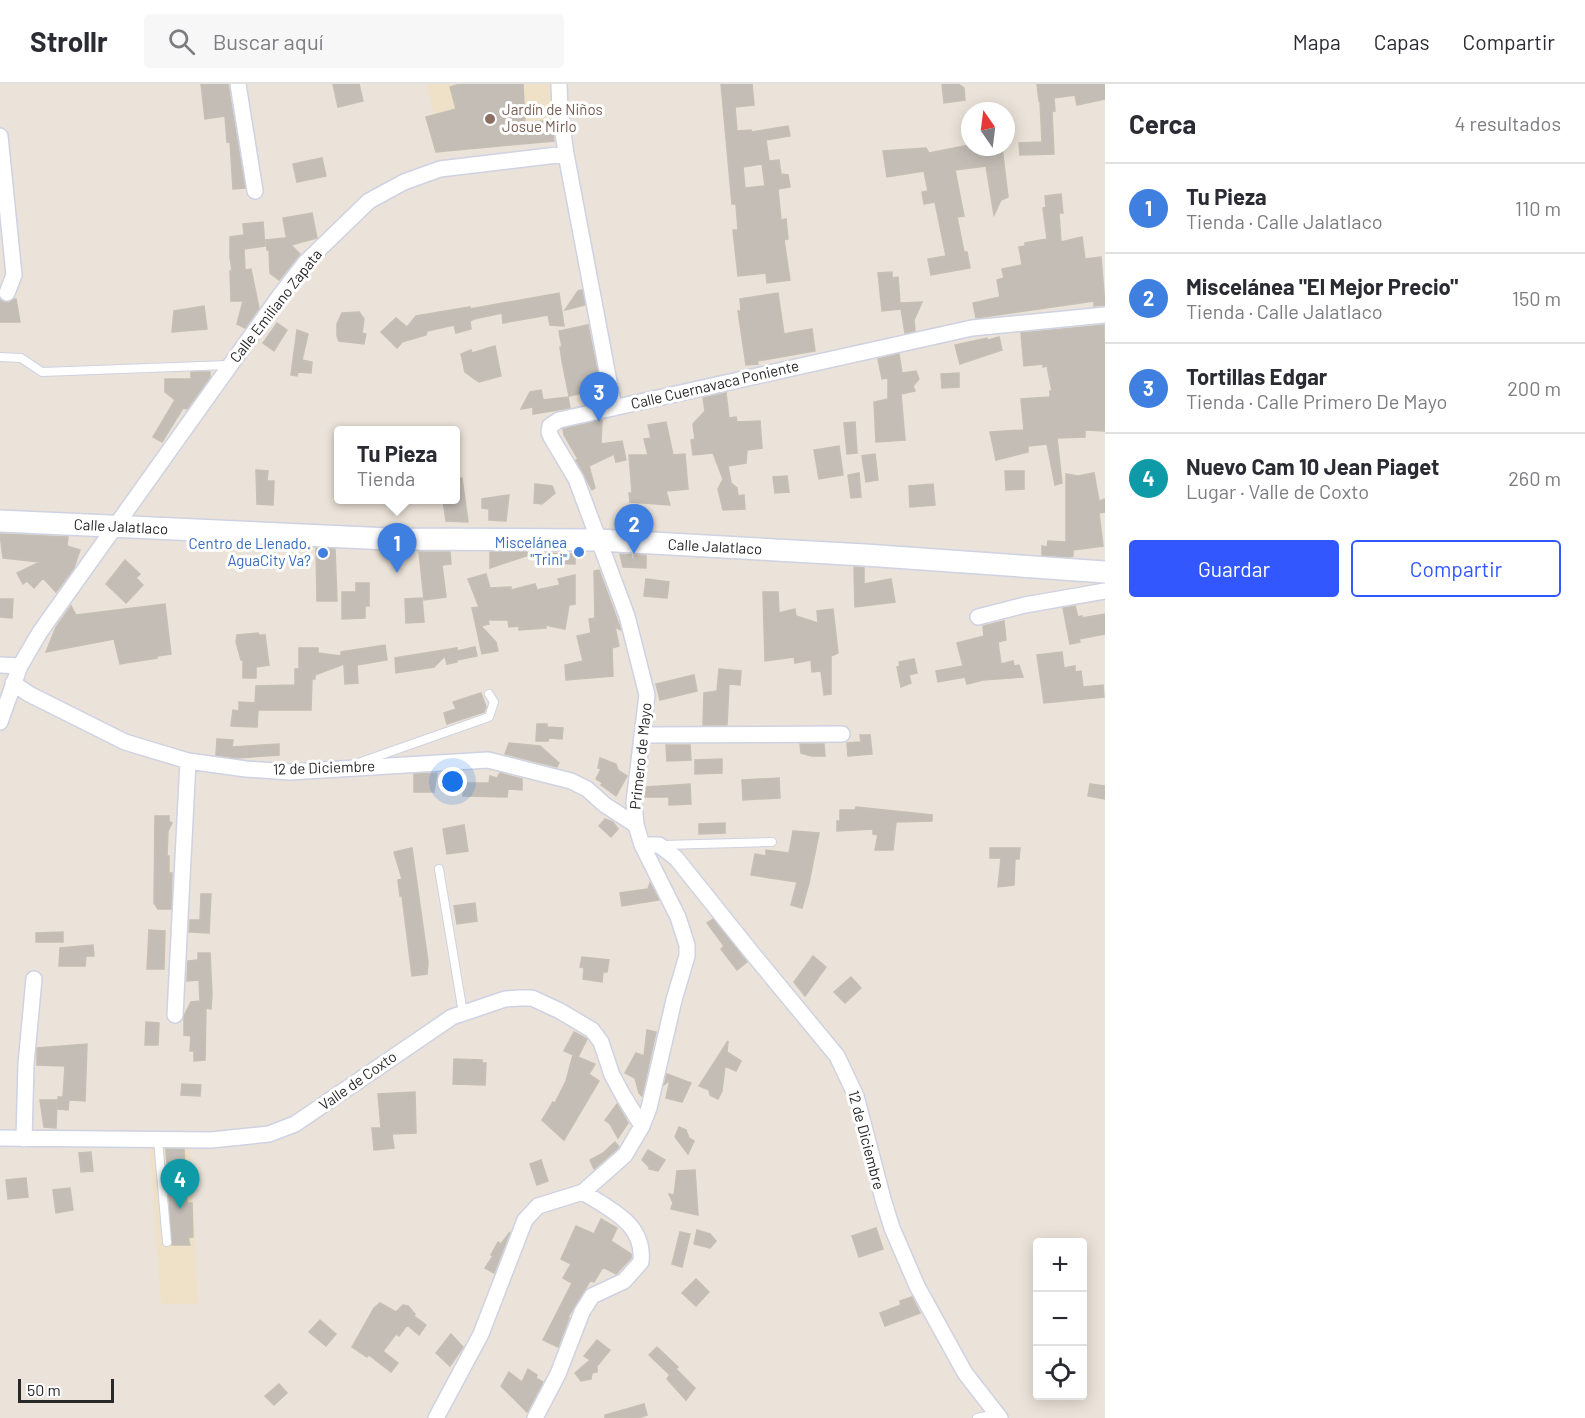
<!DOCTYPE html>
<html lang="es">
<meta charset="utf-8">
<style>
:root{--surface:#fff;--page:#f7f7f7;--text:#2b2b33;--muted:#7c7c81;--line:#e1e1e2;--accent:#3257fe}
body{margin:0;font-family:Barlow,sans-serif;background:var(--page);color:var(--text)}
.controls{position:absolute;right:18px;bottom:18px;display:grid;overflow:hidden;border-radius:6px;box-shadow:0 3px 15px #0003}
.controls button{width:54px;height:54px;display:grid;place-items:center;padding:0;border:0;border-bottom:2px solid var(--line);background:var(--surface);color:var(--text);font:30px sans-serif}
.compass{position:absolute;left:961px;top:18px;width:54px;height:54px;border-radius:50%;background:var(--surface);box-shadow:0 3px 15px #0003;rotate:346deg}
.scale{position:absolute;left:18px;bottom:15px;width:96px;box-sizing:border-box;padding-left:6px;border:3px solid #282828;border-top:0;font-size:16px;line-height:21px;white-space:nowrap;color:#282828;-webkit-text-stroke:4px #fff;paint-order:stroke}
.you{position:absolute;left:453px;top:698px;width:21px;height:21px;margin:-15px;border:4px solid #fff;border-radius:50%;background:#1a73e8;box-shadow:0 0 0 9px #1a73e833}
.badge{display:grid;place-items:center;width:39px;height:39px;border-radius:50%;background:var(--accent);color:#fff;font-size:20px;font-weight:700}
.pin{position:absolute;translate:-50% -50px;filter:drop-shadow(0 2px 3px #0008)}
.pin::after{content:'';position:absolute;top:32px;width:21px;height:18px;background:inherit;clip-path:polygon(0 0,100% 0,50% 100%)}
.popup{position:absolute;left:334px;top:342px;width:126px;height:78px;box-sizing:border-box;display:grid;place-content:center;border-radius:6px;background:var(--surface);filter:drop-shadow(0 2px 4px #0005);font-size:20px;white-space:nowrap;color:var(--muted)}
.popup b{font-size:22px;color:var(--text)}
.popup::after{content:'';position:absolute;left:50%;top:100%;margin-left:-12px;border:12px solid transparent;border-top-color:var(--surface)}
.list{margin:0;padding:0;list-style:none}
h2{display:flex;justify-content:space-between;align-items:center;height:78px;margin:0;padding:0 24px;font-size:26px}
h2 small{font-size:20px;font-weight:400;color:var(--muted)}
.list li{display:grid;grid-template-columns:39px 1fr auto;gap:18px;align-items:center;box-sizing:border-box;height:90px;padding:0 24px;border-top:2px solid var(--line)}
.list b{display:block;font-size:22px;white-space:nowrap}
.list p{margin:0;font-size:20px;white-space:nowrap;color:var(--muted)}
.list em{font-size:20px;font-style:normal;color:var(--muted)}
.actions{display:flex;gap:12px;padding:18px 24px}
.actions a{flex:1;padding:14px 0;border:2px solid var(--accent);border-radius:6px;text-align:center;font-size:21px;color:var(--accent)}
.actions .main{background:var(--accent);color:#fff}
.icon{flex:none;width:33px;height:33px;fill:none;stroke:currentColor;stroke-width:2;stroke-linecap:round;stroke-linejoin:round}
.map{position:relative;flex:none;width:1105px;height:1334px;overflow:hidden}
header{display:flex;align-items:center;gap:36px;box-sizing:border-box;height:84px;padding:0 30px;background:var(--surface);border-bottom:2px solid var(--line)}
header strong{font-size:28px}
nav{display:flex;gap:33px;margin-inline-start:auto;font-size:21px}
.search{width:420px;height:54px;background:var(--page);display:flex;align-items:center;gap:15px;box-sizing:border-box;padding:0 21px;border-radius:6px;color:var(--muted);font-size:22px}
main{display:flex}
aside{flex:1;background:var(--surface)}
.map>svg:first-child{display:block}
.education{fill:#eee1c7}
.building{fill:#c3bdb6;stroke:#c6bfb3;stroke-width:1.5;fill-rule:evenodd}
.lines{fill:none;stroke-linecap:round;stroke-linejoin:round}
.service-casing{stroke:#ced2e2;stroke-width:10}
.minor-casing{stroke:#ced2e2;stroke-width:18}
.secondary-casing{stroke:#ced2e2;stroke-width:24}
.service{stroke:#fff;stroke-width:8}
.minor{stroke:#fff;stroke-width:15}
.secondary{stroke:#fff;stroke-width:21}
.education-dot{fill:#8d6e63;stroke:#fff;stroke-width:2}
.shop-dot{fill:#3f7fe0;stroke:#fff;stroke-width:2}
.labels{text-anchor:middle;stroke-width:6;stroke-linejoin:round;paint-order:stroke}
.education-label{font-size:15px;fill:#785e54;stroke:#fff;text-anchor:start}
.street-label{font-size:15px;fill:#282828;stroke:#fff}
.shop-label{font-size:15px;fill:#366cbe;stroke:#fff;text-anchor:end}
</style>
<header>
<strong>Strollr</strong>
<div class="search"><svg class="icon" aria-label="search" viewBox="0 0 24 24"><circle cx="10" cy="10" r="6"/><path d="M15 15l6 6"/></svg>Buscar aquí</div>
<nav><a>Mapa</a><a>Capas</a><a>Compartir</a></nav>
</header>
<main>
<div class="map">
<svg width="1105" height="1334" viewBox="0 0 1105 1334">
<rect width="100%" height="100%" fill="#ebe3d9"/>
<!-- education -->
<path class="education" d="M427,0H554L555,57L436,68L426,33L434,31Z
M149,1056H190L198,1220H161Z"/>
<!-- building -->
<path class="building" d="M201,0H228L245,104L233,105L230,58H227L225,32L205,35Z
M333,0H359L363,17L338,23Z
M460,0H523L525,39L551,36L554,57L436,68L426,33L456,25L450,3Z
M721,0H752L754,21L735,23L737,47L751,46L752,48L788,42L790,52L766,56L769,77L779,76L781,90L788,91L790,103L778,105L781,136L786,135L788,155L784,156L790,196L767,199L766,189L738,192L733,146H738L736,120H732ZM762,80L765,102L745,104L743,83Z
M942,0H958L964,4L965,16L944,19Z
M1037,0H1105V15L1077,21L1075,11L1054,14L1055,27L1052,28L1054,70L1020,71L1019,59L1042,58L1040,17H1039Z
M970,61V63H1002L1008,113L1001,116L994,131L986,82L955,86L964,132L957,133L964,168H967L970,184L931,191L928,175L946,172L935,118L924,120L922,108L928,107L924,87L887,93L883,67L926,64L929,69Z
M322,74L326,92L297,98L293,80Z
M1061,110L1063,129H1059L1061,158L1082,153L1085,175L1101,173L1105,221L1094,222V217L976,234L973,219L1000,213L997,196L1004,194L1002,185L1022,181L1019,163L1025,162V159L1047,155L1043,124L1046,123L1045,112Z
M312,129L317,154L291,161L300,170L279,196L270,189L269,166H267L266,156L285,154L287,157L283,134Z
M263,138L265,162L244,165L245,186L251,185L259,224L245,244L237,240L243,217H231L230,187H232L230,173V153L244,151L243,140Z
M892,188V194L898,193L900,219L922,218L914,236L915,247L905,249L901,225L882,227L878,189Z
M582,206L585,221L565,226L578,207Z
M559,209L564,242L550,241L548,231L503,239L502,229L474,235L470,237L471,245L456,249L454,241L427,247L426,251L402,258L397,264L381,248L396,234L407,243L416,232L470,223V225Z
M778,209L784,250L812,245L815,267L757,277L758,280L746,281L738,227H741L740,215Z
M14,215H16L20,238H0V216L8,219Z
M204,222L207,245L172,248L174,227Z
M359,228L364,235L362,249L366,250L364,260L339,257L337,252V240L342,229Z
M277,239L287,246L274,267L263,259Z
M588,241L603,316L589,319L587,308L569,312L562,277L560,263H562L559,247Z
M1104,241L1105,347L1085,346V353L1057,354L1062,399L1055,401L1047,360L1028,362V368L996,376L990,348L1024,346L1021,315L1050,313V307H1052L1047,282L1043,283V280L1024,282L1021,249Z
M297,246L308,250L302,276L312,278L311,289L298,288L297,292L291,291Z
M999,253L1002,266L960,280L955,261L987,254L988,256Z
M495,262L501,292L479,298L465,288L461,270L471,266L472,269Z
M899,270L902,289L916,287L919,295L913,302L915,307L901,310L905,356L876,358L874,318L888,315V294L882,295L878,275Z
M191,288H210V293L187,325L183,324L162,358L153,353L175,316L165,308V295H191Z
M959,289V303L942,304L941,290Z
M541,306L543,316L568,313L570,324L533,330V323L521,325L530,308Z
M726,309L729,334L736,333L737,338L760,337L762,364L747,366L746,379L728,382L731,399L737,404L738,412L744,411L745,425L723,426L718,405L723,395L713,369L693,371L691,356L695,355L693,340L705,327L703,314Z
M602,336L601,360L622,357L626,376L616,378L614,370L589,382L595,404L592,406L576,376L578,375L564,351L563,345Z
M666,338L673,371L685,370L688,405L666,407L670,421L630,418L629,409H632L629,371H648L644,355L651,354L648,341Z
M855,338L857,369L847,370L844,339Z
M839,362L843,391L819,395L814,366Z
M875,370L878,396L866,398L862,372Z
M256,386L268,387L267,397H274L273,421L257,420Z
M1005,387H1024V405L1006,406Z
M859,389L861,413L851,414L848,391Z
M1094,389L1099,417L1105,415V428L1099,429L1103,462L1073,466V472L1069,473L1042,471V462L1047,463L1048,457L1066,458V390L1078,392Z
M787,392L789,408L775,409L773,393Z
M462,394L468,438L446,437L443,416H456V395Z
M535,400L552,402L555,409L542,420L534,419Z
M933,400L935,421L910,423L909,402Z
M509,411L506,437L489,436V425L482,424V415Z
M0,450L68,453L67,462L80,466L74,484L56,508L43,494L34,504L27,497L23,500L17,489L40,478L3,474Z
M316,464L335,465L337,517H317Z
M419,468H450L451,480L442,481L446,513L424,516Z
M490,468H526L532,470L490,484Z
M538,469L575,470V480L538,479Z
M620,470L631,471L634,480V471H646V484L623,483Z
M125,476L140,490L136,494L143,501L126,519L106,500Z
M854,483L864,484V500L891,495L895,518L855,523Z
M599,486L621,546L615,543L619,562L612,564L613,592L566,596L565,581L583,577L577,552L591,549L589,535L595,534L594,487Z
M486,490L490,504L511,503V506L535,500L537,506L560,501L558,495L575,491V520L569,521L565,545L545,541L546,544L519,546V542L509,543L508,536H488L489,540L481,542L496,558L498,567L482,570L472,524L479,523L468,495Z
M646,495L669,498L667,514L644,512Z
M356,499H369V522H365V534L342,535V508H356Z
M763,508H778L779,529L795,525L796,532L818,539L817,527L833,525L838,569L831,572V610L824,611L821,587L812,588L811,576L795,579L794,573L765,577Z
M422,514L424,538L406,539L405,515Z
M0,515H13L12,534L0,533Z
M165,520L171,570L157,572V574L120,580L114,555L46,568L56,543L71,522L76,531Z
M1075,522L1078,533L1082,532V534L1105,530V550L1079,555L1080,558L1070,560L1063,524Z
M1004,537L1006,556L998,558L1001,580L1013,577L1014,582L1019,581L1023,593L983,596L967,600L965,593L938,598L936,587L963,582L957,559L984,552L983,542Z
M258,549L259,551H265L269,581L256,583V594H243V576H241L236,558L237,551Z
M385,561L387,576L357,581L358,599L345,600L344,580L315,591V595H312L311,626H258L257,643L231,642L233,626L239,627V618L255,619L256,602L295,601V585H299V564H318V569L341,572V568Z
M475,563L477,572L457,576V578L447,580L445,572L434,583L396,589L395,574L457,564V567Z
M1062,568L1064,584L1075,582V588L1081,587L1083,603L1103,601L1104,613L1044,619L1037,571Z
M914,575L917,589L909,591L911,599L901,603L897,583L900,582L899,578Z
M719,585L741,587L740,601L729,600L727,641H703L704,609L717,607Z
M694,591L697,607L660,616L656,600Z
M481,609L486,623L484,628L447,640L444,629L456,625L453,618Z
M537,640H547V643L563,644L562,655L549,654L548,657H536Z
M860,651H870L872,670L848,672L847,659L861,658Z
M217,655L233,656L232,663L279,660V671L237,674L216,671Z
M509,659L540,662L559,679L557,683L505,670Z
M800,660H824L825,672H811L801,669Z
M666,661H690L691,676L667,677Z
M600,674L616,680L618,686L627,692L616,712L601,701L603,699L596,695L601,685L598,684Z
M722,675V689L695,690V676Z
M437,689L434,708H414V690Z
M500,689L522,695V706L508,705L507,713L463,712V699H489L490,692L497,694Z
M779,694L780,714L743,716L742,696Z
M690,700L691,720L669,721V713H645L646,703Z
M1090,700L1105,702V715L1088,712Z
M856,723L932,731V737L896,738L893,766H875L878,751L873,750V745L837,747V737H840V726H855Z
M155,732H169V737L172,739L168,747L167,772H169V789H172L171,825H158L154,819Z
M605,735L613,738L618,745L611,753L599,742Z
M725,739V749L699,750V740Z
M464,741L468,767L447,770L443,745Z
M793,747L819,749L809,799L802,824L791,821L797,798L751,791L755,770L766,772V766L789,769Z
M412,764L428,878L427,890L412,892L402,812H400L398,796L402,795L394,768Z
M990,764H1020L1019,775H1015L1014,801L998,803L1001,774H990Z
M650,799L659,816L622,822L620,809L648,805Z
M201,810H211L209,849L189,848L190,836H200Z
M475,819L477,837L457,840L454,822Z
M713,835L747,878L737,886L721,865L724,862L707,839Z
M149,846L165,847L164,885H147Z
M63,848V858H36V849Z
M93,861L94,872H86L85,882H59L60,864Z
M198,869H210L212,910L211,925L206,924L205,976L194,977V967H190L191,952L184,951V932L191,918L200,917L199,896L187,897L188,877L198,876Z
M813,872L826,883L805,912L794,898Z
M582,873L609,876L607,888H603L602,898L583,895L584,884L580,883Z
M851,893L861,904L845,919L834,908Z
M146,938L159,939L158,961H145Z
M647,946L656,948L642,1012L639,1009L635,994L625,989L636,969L644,972Z
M574,948L587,955L578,973L564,967Z
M728,957L727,968L741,977L736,987L725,982L722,1007L718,1015L710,1011L709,1006L699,1002Z
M87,960L85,1017L69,1016L68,1026L58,1025V1013H63L65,982L37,981V964Z
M573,971L595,980L589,990L599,997L564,1056L542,1036L553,1018L555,1019L566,997Z
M454,975L482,976V979H486L485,1001L453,1000Z
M667,990L691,999L682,1018L666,1014L670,996L664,1001Z
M182,1000L201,1001L200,1012L181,1011Z
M415,1008L416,1049L392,1050L394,1064L374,1066L372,1044H381L378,1010Z
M40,1016H57L56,1044L44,1043Z
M617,1020L628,1039L618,1054L610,1040L605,1036Z
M679,1043L686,1046L689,1054L694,1057L688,1070L675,1053Z
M615,1058L619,1063L617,1065L594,1085L590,1076L603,1069Z
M166,1065H184L187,1119H192L193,1153L188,1154L190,1161H172Z
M648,1066L665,1076L658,1087L649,1085V1083L642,1076Z
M91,1068L93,1087L81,1088L79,1069Z
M541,1076L548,1097L537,1101L530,1080Z
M695,1086L698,1131L671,1125L673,1119L669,1110L674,1111L677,1087Z
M26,1094L28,1113L8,1115L6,1096Z
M70,1104L73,1126L56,1129L53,1106Z
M601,1135L617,1144L611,1157L631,1170V1174L616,1190L603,1183L594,1198L590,1197L568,1233L569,1234L558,1263L543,1256L572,1199L563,1194L571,1180L561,1175L576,1142L594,1150Z
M876,1144L883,1165L859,1173L852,1152Z
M697,1146L710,1150L716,1157L710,1164L694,1160Z
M510,1148L494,1189L485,1184L493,1172L491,1171L498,1158L501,1160Z
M680,1148L690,1150L682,1183L672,1180Z
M696,1195L709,1208L696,1222L682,1209Z
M912,1213L920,1229L885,1242L880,1229L901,1221L900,1217Z
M380,1219L396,1228L403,1221L408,1222L415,1230L414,1232L426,1241L419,1251L407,1241L399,1252L396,1250L383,1267L398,1279L391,1288L369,1271L367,1273L352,1263L374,1224Z
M320,1236L336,1250L326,1262L309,1248Z
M451,1250L463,1263L450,1282L436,1269Z
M597,1256L610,1266L597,1282V1288L592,1289L591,1295L581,1297L575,1289L590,1276L584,1272Z
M657,1263L678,1283L676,1285L695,1304L686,1316L667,1295L671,1289L670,1291L649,1271Z
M528,1285L537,1291L536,1294L543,1298L527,1328L501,1302L509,1288L522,1298Z
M279,1300L287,1309L274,1321L265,1312Z
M644,1320L647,1331L638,1334H605V1331Z"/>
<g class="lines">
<defs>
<path id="service" d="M0,273L21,274L42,288L228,281
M361,678L489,633L494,618L489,610
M663,761L772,758
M439,785L463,929
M158,1056L167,1158
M977,1334L996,1330"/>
<path id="minor" d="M238,0L255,107
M559,0L560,27L566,70L614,324
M0,52L14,191L7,209
M978,533L1025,521L1105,507
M0,581L20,582
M13,599L29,610L125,658L188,677L246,685L290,688L488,676L571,697L587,705L605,721L636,741
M0,638L20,582L40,548L281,210L305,179L369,117L404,98L440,85L566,70
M643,651L842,650
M642,761H659L676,774L752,869L837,972L856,1012L883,1115L892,1144L917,1202L965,1289L1000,1334
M175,931L188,677
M0,1054L211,1056L269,1050L295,1040L452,933L505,915L520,914H532L560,927L592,946L601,958L612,991L624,1013L642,1042
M24,1055L26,980L34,895
M436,1334L481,1250L525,1136L538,1122L583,1108L625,1071L642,1042L649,1024L674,916L687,872V861L678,833L642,761L636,741L634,718L647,611L627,532L576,395L551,353L549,348L550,342L559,336L972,244L1105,231
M535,1334L558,1290L582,1228L592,1212L624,1197L641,1178C645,1139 610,1126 583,1108"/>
<path id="secondary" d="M0,437L389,455L598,456L865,471L1105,488"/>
</defs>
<!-- service casing -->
<use href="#service" class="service-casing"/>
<!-- minor casing -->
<use href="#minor" class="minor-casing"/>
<!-- secondary casing -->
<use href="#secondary" class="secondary-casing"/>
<!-- service -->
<use href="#service" class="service"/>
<!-- minor -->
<use href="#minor" class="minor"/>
<!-- secondary -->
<use href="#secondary" class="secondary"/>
</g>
<!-- markers -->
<circle class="education-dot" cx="490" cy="35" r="6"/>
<g class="shop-dot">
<circle cx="579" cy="468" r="6"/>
<circle cx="323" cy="469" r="6"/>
</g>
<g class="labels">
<!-- education labels -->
<g class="education-label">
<text x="502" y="31">Jardín de Niños<tspan x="502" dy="17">Josue Mirlo</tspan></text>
</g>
<!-- street labels -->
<g class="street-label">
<text transform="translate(276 222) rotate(-52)" y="5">Calle Emiliano Zapata</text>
<text transform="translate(715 301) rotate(-13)" y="5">Calle Cuernavaca Poniente</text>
<text transform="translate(121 443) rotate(3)" y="5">Calle Jalatlaco</text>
<text transform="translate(715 463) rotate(3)" y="5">Calle Jalatlaco</text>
<text transform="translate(641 672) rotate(-84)" y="5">Primero de Mayo</text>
<text transform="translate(324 684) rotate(-2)" y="5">12 de Diciembre</text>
<text transform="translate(358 997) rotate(-35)" y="5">Valle de Coxto</text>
<text transform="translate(866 1056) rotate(75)" y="5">12 de Diciembre</text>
</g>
<!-- shop labels -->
<g class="shop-label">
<text x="567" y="464">Miscelánea<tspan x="567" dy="17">"Trini"</tspan></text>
<text x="311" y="465">Centro de Llenado.<tspan x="311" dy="17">AguaCity Va?</tspan></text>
</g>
</g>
</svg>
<div class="controls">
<button>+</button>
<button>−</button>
<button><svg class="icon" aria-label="locate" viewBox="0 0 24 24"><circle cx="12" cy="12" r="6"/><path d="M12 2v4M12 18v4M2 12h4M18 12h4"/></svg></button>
</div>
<svg class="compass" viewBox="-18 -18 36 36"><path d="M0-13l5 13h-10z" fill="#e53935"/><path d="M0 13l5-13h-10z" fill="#7c7c81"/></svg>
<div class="scale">50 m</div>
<div class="you"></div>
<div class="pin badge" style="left:397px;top:489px;background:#3f7fe0">1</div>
<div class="popup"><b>Tu Pieza</b>Tienda</div>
<div class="pin badge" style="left:634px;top:470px;background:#3f7fe0">2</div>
<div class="pin badge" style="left:599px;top:338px;background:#3f7fe0">3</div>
<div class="pin badge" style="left:180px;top:1125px;background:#0f9aa8">4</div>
</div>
<aside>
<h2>Cerca<small>4 resultados</small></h2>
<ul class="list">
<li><span class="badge" style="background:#3f7fe0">1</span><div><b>Tu Pieza</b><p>Tienda · Calle Jalatlaco</p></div><em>110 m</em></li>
<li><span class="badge" style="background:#3f7fe0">2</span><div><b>Miscelánea &quot;El Mejor Precio&quot;</b><p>Tienda · Calle Jalatlaco</p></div><em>150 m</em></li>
<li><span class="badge" style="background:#3f7fe0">3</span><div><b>Tortillas Edgar</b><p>Tienda · Calle Primero De Mayo</p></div><em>200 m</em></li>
<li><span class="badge" style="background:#0f9aa8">4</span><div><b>Nuevo Cam 10 Jean Piaget</b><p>Lugar · Valle de Coxto</p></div><em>260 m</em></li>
</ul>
<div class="actions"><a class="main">Guardar</a><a>Compartir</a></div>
</aside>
</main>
